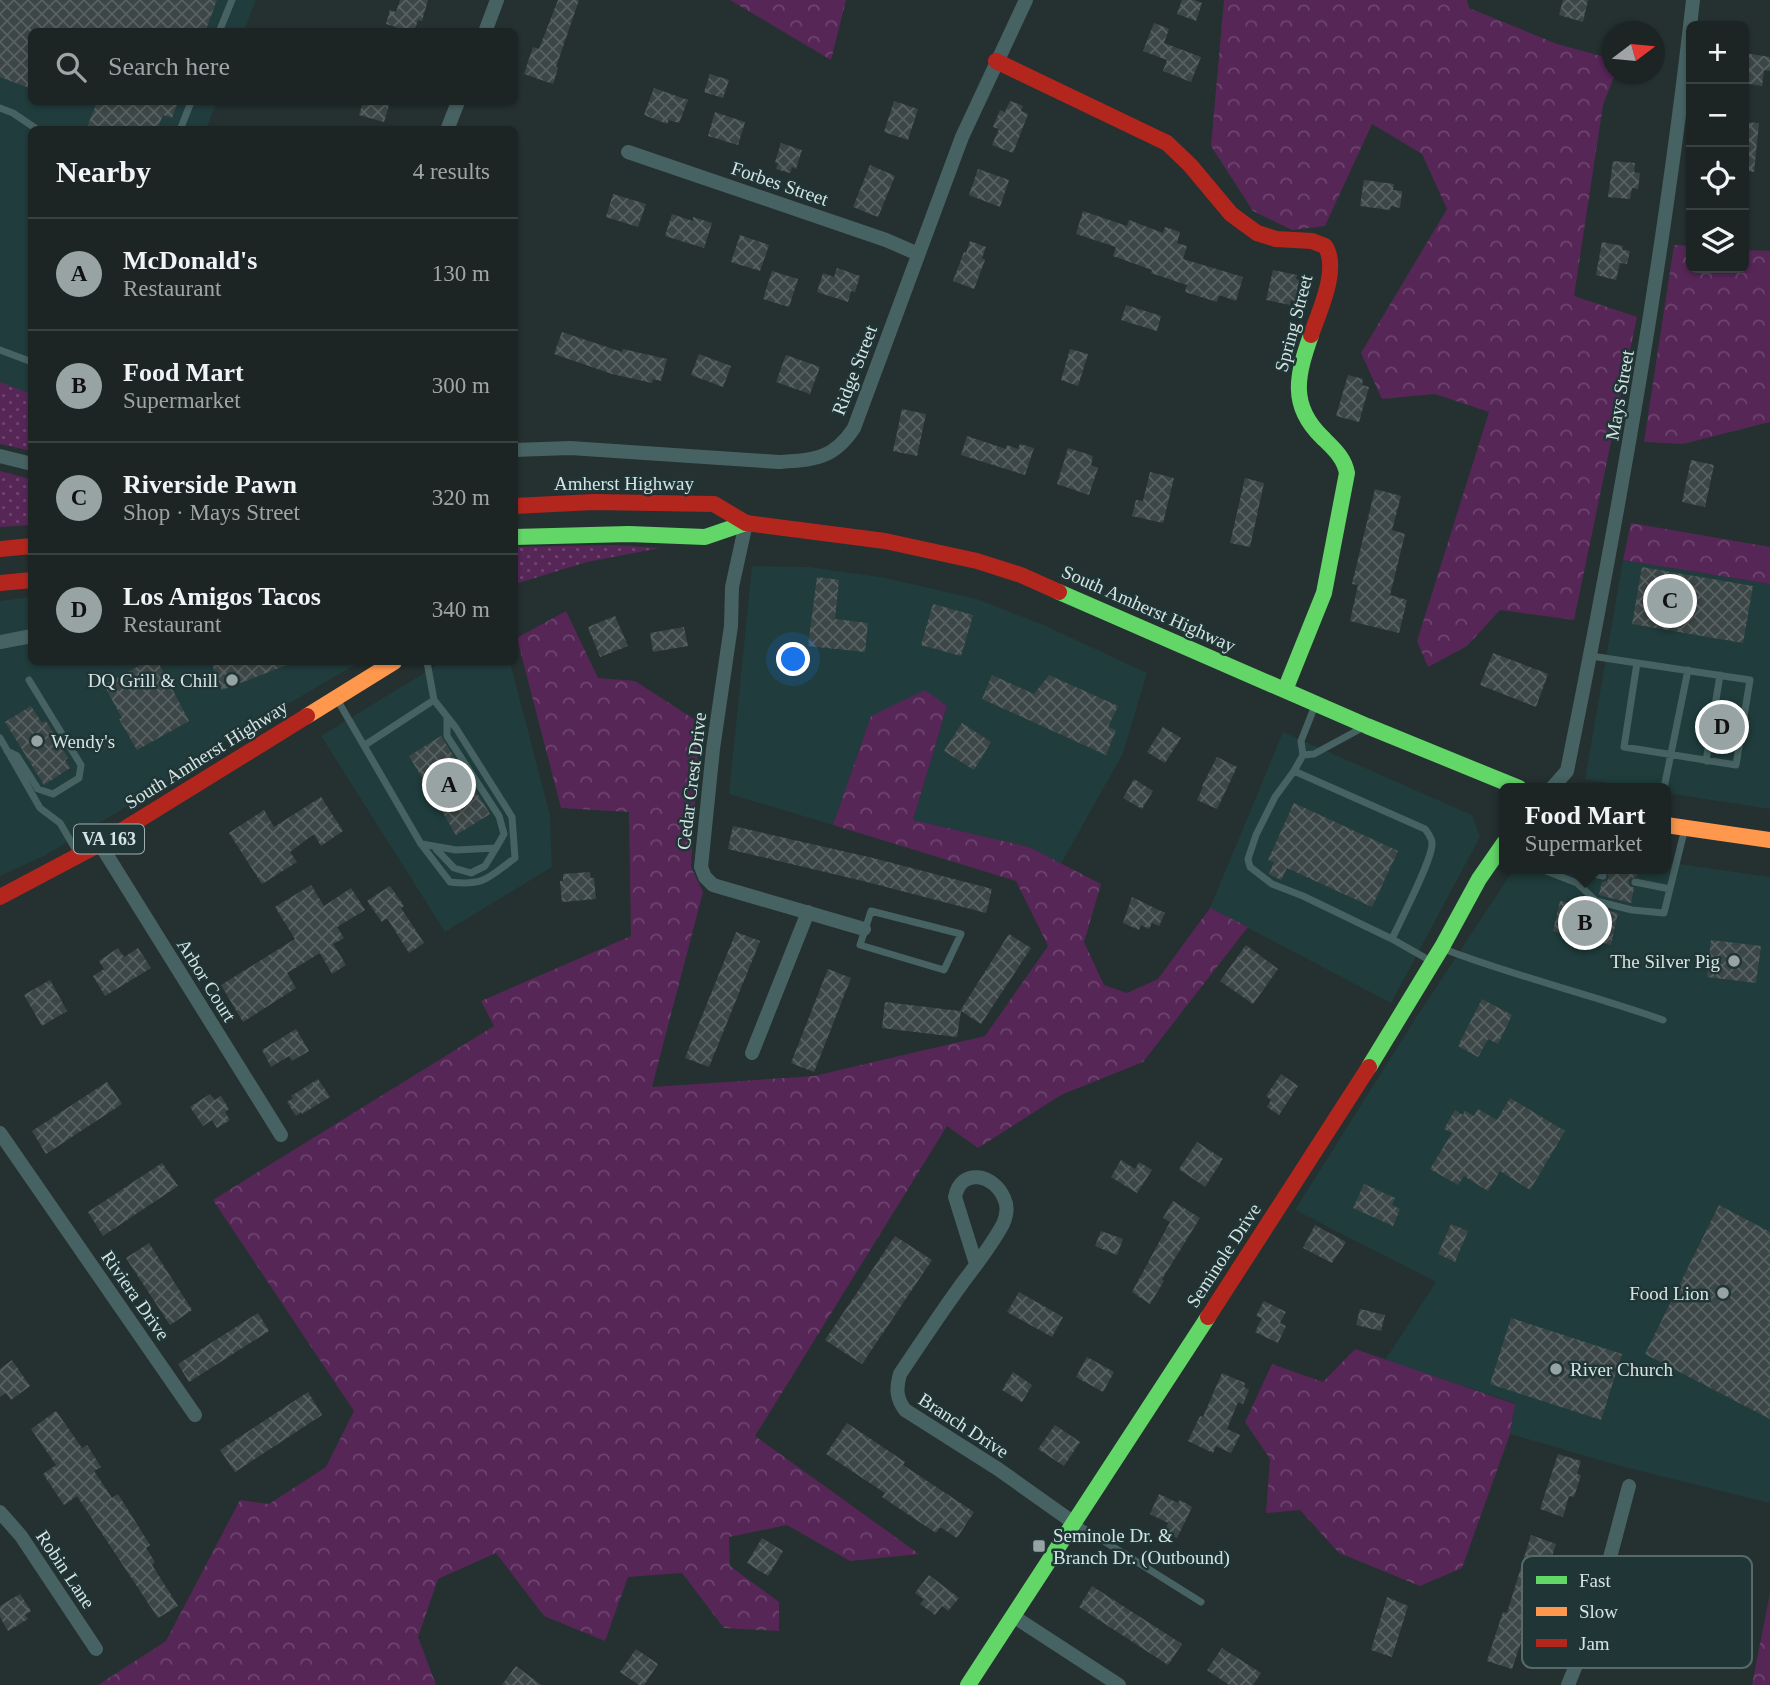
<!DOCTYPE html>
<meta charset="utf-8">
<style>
:root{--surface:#1c2424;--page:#252c2c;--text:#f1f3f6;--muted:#a0a4a6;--line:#3a4141;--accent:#98a4a4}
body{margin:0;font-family:"Times New Roman",serif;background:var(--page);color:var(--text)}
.controls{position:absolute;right:21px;top:21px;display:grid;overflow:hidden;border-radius:10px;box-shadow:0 2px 5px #0004}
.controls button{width:63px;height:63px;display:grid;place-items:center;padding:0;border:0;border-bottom:2px solid var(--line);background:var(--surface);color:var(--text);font:35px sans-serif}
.compass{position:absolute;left:1602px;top:21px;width:63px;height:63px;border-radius:50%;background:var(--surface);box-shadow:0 2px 5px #0004;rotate:74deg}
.you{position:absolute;left:794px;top:660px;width:24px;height:24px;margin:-18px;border:5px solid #fff;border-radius:50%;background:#1a73e8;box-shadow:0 0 0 10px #1a73e833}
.badge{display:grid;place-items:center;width:46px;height:46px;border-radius:50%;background:var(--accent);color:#111;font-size:23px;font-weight:700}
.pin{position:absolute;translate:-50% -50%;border:4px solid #fff;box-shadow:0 2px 7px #0006}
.popup{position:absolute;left:1499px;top:783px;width:172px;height:91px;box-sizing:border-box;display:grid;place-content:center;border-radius:10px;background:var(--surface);filter:drop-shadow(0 2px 5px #0005);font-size:23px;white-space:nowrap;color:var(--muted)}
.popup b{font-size:26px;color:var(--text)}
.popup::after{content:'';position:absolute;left:50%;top:100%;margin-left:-14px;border:14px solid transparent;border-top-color:var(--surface)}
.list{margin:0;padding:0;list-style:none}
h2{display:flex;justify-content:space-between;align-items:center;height:91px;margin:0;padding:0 28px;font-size:30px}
h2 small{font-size:23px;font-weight:400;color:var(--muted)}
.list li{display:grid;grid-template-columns:46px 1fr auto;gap:21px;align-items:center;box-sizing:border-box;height:112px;padding:0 28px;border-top:2px solid var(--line)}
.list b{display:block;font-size:26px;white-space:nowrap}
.list p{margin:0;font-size:23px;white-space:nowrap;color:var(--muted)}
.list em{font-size:23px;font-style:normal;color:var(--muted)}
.icon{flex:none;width:38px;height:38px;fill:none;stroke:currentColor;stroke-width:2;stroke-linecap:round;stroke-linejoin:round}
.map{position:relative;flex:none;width:1770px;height:1685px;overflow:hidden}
.search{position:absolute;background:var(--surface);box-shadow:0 2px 5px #0004;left:28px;top:28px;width:490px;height:77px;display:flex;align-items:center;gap:18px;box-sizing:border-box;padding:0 24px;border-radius:10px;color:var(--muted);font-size:26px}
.panel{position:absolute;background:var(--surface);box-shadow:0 2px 5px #0004;left:28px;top:126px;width:490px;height:539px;border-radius:10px}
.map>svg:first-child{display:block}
.built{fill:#203c3c}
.grass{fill:url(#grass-dots)}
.forest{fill:url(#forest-crowns)}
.building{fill:url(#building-cross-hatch)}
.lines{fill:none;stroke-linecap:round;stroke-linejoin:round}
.lane{stroke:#476262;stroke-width:7}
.street{stroke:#476262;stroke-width:14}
.fast{stroke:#63d668;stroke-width:16}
.slow{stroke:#ff974d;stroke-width:16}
.jam{stroke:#b3261e;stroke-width:16}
.poi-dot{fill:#98a4a4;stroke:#203535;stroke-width:2.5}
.labels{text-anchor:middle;stroke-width:5;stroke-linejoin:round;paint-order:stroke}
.shield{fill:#203535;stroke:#9fafaf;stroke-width:2}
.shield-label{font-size:18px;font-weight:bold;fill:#d6e3e3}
.street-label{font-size:19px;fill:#d6e3e3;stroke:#203535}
.poi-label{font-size:19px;fill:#d6e3e3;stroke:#203535;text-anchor:end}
.key{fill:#203535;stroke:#576969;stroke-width:2}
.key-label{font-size:19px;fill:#d6e3e3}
</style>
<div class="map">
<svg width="1770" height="1685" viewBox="0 0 1770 1685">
<defs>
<pattern id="grass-dots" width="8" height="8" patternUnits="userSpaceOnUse" patternTransform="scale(1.75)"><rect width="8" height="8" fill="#562657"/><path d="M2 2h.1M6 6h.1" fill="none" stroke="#6e456f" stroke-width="1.8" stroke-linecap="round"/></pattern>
<pattern id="forest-crowns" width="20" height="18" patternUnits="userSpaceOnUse" patternTransform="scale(1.75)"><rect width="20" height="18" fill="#562657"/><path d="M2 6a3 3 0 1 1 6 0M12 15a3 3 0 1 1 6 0" fill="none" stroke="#6e456f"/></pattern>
<pattern id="building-cross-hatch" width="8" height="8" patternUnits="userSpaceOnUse" patternTransform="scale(1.75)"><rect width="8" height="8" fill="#3d4646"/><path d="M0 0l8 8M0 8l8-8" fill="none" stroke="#586161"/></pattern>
</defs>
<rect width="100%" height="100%" fill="#253030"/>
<!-- built -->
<path class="built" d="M0,0H256L244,31L32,32V102H217L206,129L32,130L31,398L0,385Z
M1623,560L1770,584V809L1666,793V788H1637L1585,779Z
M752,566L809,567L886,578L977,599L1046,626L1147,673L1123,753L1061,864L1029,847L913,820L947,706L871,716L833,825L729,794Z
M31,597L32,662H366L353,666L223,742L218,752L44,856L0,876V601Z
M442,662H510L550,815L552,867L445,932L321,736Z
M1283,732L1472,815L1480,837L1391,1003L1210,908Z
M1666,862L1770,877V1503L1620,1466L1510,1434L1515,1403L1385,1360L1436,1282L1295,1210L1417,1016L1514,869H1666Z"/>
<!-- grass -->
<path class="grass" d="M0,382L31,394V451L0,444Z
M0,471L31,479V525L0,527Z
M616,545L660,548L587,562L515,584L514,547Z"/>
<!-- forest -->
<path class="forest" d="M730,0H846L831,60Z
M1224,0H1467L1469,8L1557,44L1612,59V74H1615L1603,105L1574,296L1637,317L1574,620L1500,610L1467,646L1428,667L1417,641L1489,412L1435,394L1382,399L1361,353L1447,209L1422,154L1372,124L1325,226L1292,230L1253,211L1211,146Z
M1674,245L1691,246V268H1744V250L1770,251V422L1683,444L1644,442Z
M1631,523L1770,547V584L1623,560Z
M566,611L598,678L635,681L700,723L691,867L703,892L652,1087L814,1076L985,1036L1048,946L1016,881L833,825L871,716L925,690L947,706L913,820L1029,847L1101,884L1084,942L1104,985L1127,993L1158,979L1210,908L1248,927L1143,1062L1061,1095L978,1148L947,1126L755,1436L919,1554L850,1561L787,1525L729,1537L730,1566L779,1602V1631L724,1628L682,1573L628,1577L605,1641L544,1616L496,1553L438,1579L418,1637L436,1685H98L166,1641L240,1500L269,1504L326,1467L354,1411L213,1200L494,1026L481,1001L631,936L629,812L561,808L517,638Z
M1355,1349L1515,1404L1510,1434L1462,1568L1420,1586L1339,1553L1300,1510L1266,1513L1270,1459L1245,1422L1272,1364L1323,1382Z
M1770,1593V1685H1752Z"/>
<!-- building -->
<path class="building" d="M0,0H217L205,32H32V89L0,77Z
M400,0H428L422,21L418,20L414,32H395L396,27L386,24L390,10L396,12Z
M558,0H579L556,67L558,68L553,84L524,74L533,47L539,49Z
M1182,0H1194L1202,3L1196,21L1177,14Z
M1563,0H1588L1583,22L1559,15Z
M1154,23L1169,29L1164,43L1201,57L1191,82L1163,71L1167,60L1143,51Z
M1744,53L1770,57V71L1764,70L1762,86L1744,83Z
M710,74L729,80L723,98L704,92Z
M654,88L688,100L679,123L669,120L667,124L644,115Z
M894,101L918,109L908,140L884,132Z
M1010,101L1023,106L1021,111L1028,114L1013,153L992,145L999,129L993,127L1000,110L1005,112Z
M97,102H178L172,118L163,115L157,130H86Z
M363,102H390L384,122L359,115Z
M715,112L745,122L738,145L708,136Z
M1744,122L1759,123L1754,172L1744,171Z
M781,143L802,150L796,169L792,167L790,173L776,169L778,163L775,162Z
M1613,161L1635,163L1634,172L1640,173L1638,189L1632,188L1630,199L1608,197Z
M870,165L895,176L878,217L853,207Z
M978,169L1009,180L1000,207L969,195Z
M1364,180L1394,184L1393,190L1402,191L1400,208L1391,206L1390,210L1360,206Z
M613,194L646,204L638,227L606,217Z
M1083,211L1127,226L1129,220L1163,233L1165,227L1180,232L1177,243L1187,246L1183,259L1243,277L1236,301L1219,295L1217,302L1185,292L1187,285L1151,273L1152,270L1113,256L1116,247L1076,234Z
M672,214L693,221V217L712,223L704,248L665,236Z
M740,235L769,245L760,271L731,262Z
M970,241L986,247L982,258L985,260L974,289L953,281L964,252L966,253Z
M1602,242L1623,246L1622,250L1630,251L1627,264L1620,263L1616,280L1596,275Z
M837,268L860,276L855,292L851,291L848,302L817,292L823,273L834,277Z
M1273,270L1297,275L1296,279L1299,280L1295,301L1291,300L1290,305L1266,300Z
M772,271L798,279L789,307L763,299Z
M1126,305L1161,316L1157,331L1121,320Z
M562,332L622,352L623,349L667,359L661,381L653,379L652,383L612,374L554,354Z
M1070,349L1088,354L1078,386L1061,380Z
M699,354L731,366L723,387L691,375Z
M786,355L820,367L810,394L776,382Z
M1348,375L1363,379L1362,385L1369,387L1359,422L1336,416Z
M902,409L926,414L917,456L893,451Z
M967,436L1006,449L1007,445L1018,449L1020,444L1034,448L1025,475L961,455Z
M1068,448L1093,456L1091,465L1098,468L1089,495L1057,484Z
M1691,460L1714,465L1705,507L1682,502Z
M1150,472L1174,478L1163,523L1132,516L1136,500L1143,501Z
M1245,478L1264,483L1250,547L1230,543Z
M1375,489L1401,496L1392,530L1405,534L1390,595L1407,600L1399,633L1350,621L1358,585L1352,584Z
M1642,567L1753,586L1743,643L1632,624Z
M817,577L839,580L835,619L868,623L865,652L808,646Z
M933,604L973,615L961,656L921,645Z
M615,616L628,646L600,657L588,627Z
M684,627L688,646L653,652L650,633Z
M1493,653L1548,674L1536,707L1480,685Z
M146,662H158L189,721L137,750L119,719L122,718L104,685Z
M211,662H292V663L222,690Z
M992,675L1034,694L1049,675L1118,706L1108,727L1116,730L1106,755L982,699Z
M31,706L42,723L46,721L68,758L65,760L70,768L44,785L5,722Z
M962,723L991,742L974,770L944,751Z
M1163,727L1181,738L1165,763L1147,752Z
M441,736L490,814L456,835L409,756Z
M1217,757L1237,767L1217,809L1197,800L1203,787L1202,786Z
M1134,779L1153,791L1142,809L1123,798Z
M321,797L343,831L321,846L314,834L290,852L297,862L262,884L229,833L264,810L274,827Z
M1294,803L1398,851L1372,907L1287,868L1281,880L1269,874L1274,862L1268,860Z
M733,826L873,858L992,889L986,913L867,882L728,849Z
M1604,869H1638L1637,876L1629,880V885L1634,888L1631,903L1599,895L1602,882L1607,881L1609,877Z
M590,872L591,878H594L596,899L562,902L560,881H563V874Z
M311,885L324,906L351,888L365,910L337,927L344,938L333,944L346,965L332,974L320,953L287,973L296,988L243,1022L221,985L295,939L275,907Z
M390,886L404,906L401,908L424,943L409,953L387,918L382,922L367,901Z
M1132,897L1165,913L1159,926L1152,923L1149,929L1141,925L1139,930L1123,923Z
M1560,901L1618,913L1611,945L1553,931Z
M736,932L760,941L709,1067L685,1058Z
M1009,934L1031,948L981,1024L961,1011L957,1037L882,1028L885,1002L960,1011Z
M1711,940L1761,946L1756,983L1707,977Z
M1246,945L1278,969L1253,1004L1220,981Z
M118,948L124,957L138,948L151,968L105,996L93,976L104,969L99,961Z
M828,969L851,978L814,1072L791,1063Z
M50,980L67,1011L42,1026L24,995Z
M1482,999L1512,1015L1498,1044L1488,1039L1478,1057L1458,1046Z
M296,1029L309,1051L292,1061L289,1056L271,1067L262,1050Z
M1281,1074L1298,1086L1279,1115L1267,1107L1271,1100L1266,1096Z
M318,1079L330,1097L302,1114L301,1112L296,1116L287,1102L293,1098L291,1096Z
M107,1082L122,1104L46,1154L32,1131Z
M210,1094L215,1100L221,1096L229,1109L225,1112L230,1120L217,1128L212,1120L203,1126L190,1107Z
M1510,1098L1565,1131L1530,1190L1500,1171L1488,1191L1464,1176L1458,1185L1430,1169L1452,1133L1444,1129L1455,1110L1463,1115L1465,1111L1474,1116L1478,1109L1497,1120Z
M1197,1142L1223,1159L1205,1187L1179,1169Z
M1121,1160L1135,1169L1139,1162L1152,1170L1137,1193L1111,1177Z
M162,1163L178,1186L103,1236L88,1212Z
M1364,1184L1395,1198L1392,1205L1400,1209L1393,1226L1353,1208Z
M1173,1201L1200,1218L1162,1279L1164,1281L1150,1304L1132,1292L1170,1222L1163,1218Z
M1719,1205L1770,1232V1419L1645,1354Z
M1451,1224L1468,1231L1455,1262L1438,1254Z
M1315,1225L1346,1242L1332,1263L1303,1248Z
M1101,1231L1123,1239L1117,1255L1095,1246Z
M895,1236L932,1260L862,1364L825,1340Z
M149,1243L192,1310L170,1325L126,1258Z
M1019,1292L1063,1317L1052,1337L1007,1312Z
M1264,1301L1286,1312L1280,1323L1286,1326L1278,1343L1255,1332L1262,1318L1256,1316Z
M1360,1309L1385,1315L1381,1331L1356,1325Z
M258,1313L269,1331L189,1382L178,1364Z
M1511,1318L1622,1354L1601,1420L1490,1384Z
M1087,1357L1114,1372L1103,1392L1076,1377Z
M12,1360L30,1386L11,1400L6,1393L0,1397V1369Z
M1013,1372L1032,1385L1022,1402L1002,1390Z
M1222,1373L1245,1383L1244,1387L1249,1390L1243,1404L1238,1402L1227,1429L1240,1435L1231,1453L1216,1446L1213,1453L1188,1441L1200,1416L1203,1417Z
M308,1392L322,1415L235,1472L220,1450Z
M56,1411L82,1448L87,1445L101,1467L94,1471L112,1498L118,1494L150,1545L146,1548L155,1562L152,1565L178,1606L158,1618L77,1496L64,1505L43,1474L56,1465L31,1429Z
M847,1423L905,1462L903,1465L974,1512L957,1538L940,1527L936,1533L882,1497L885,1493L826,1454Z
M1055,1425L1080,1442L1064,1466L1038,1449Z
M1558,1454L1581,1461L1577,1474L1581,1475L1574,1497L1569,1496L1563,1517L1540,1509Z
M1159,1494L1178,1503L1180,1500L1192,1507L1177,1538L1165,1532L1168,1523L1150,1514Z
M1531,1535L1556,1544L1551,1559L1548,1558L1536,1596L1533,1595L1520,1633L1524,1634L1512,1669L1487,1661L1503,1612L1507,1613Z
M762,1538L783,1551L768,1576L747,1563Z
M929,1575L959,1598L948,1611L942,1606L935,1615L920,1604L924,1599L915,1593Z
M1092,1586L1182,1644L1168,1665L1079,1607Z
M20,1594L31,1611L25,1615L28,1619L8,1631L0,1617V1606Z
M1387,1597L1408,1606L1392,1657L1371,1650Z
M1222,1648L1261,1673L1253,1685H1229L1207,1670Z
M636,1649L658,1664L644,1685H639L620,1672Z
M516,1666L541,1685H502Z"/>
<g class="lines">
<!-- lane -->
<path class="lane" d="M219,32L232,0
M0,108L13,113L38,130
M180,130L191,102
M0,350L32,362
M1591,656L1750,680L1736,765L1624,747L1637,663
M338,701L421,844L450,882C485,886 488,878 515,858L512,817L456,728L434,700L427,662
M1314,708L1301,741L1303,755L1314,754L1360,729
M0,738L40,808L60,823L77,852
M365,745L434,700
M7,751L17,756L38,789L53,794L79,778L81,765L29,680
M1303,755L1294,771L1425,829C1428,833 1432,838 1432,843C1433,859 1400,921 1392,939L1429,960
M1706,761L1720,675
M1294,771L1275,797L1256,835L1248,859L1250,867L1272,884L1303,896L1392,939
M1664,788L1688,670
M422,844L456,850L496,848L504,834L499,816L447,736V717
M436,849L454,868L471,873L485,866L496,848
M1541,869L1577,883L1596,901L1632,910L1664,913L1684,832
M1581,871L1603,876
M1635,882L1670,889
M871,911L961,934L944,970L860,945Z
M1444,949C1516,977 1591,994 1663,1020
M1075,1523L1201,1602"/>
<!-- street -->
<path class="street" d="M485,32L497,0
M447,130L458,102
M628,152L886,240L918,254
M514,450L570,448L779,462C814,460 834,459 854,428L962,137L1026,0
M0,456L32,464
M746,523L732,587L731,626L713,749L701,867L705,877L713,885L864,929
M0,642L32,636
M1552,788L1567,771C1619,515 1664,259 1693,0
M100,844L281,1135
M752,1053L808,912
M0,1133L195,1415
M976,1264L955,1197C961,1167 994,1174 1004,1198C1008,1206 1007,1215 1003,1224C992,1245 975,1266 961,1285C940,1314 920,1344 900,1374C896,1388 896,1398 905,1410L998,1469L1074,1523
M0,1512L21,1536L96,1649
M1013,1616L1119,1685
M1568,1685C1595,1621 1611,1553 1629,1486"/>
<!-- fast -->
<path class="fast" d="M514,537L629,534L705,537L746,523
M1059,592L1367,726L1519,788
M1285,690L1324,593L1347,473C1344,457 1333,448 1322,437C1289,405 1297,375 1311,335
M1369,1067L1442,947L1479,879L1504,843
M968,1685L1208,1317"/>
<!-- slow -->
<path class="slow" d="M307,716L394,662
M1666,825L1770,840"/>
<!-- jam -->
<path class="jam" d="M996,61L1167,143L1190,165L1231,214L1257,233L1276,239L1312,241L1325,246C1340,268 1319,312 1311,335
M514,506L594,502L714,504L746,523L885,541L977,561L1021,575L1059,592
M0,549L32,546
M0,583L32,580
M0,897L100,844L307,716
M1208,1317L1369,1067"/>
</g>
<!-- markers -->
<g class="poi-dot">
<circle cx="232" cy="680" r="7"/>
<circle cx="37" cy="741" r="7"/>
<circle cx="1734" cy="961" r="7"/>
<circle cx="1723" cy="1293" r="7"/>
<circle cx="1556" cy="1369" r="7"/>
<rect x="1032" y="1539" width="14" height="14" rx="3.5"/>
</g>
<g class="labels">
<!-- shield labels -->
<rect class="shield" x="74" y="824.5" width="70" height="29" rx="5"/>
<g class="shield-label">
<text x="109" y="845">VA 163</text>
</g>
<!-- street labels -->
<g class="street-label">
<text transform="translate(780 183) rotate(19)" y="7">Forbes Street</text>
<text transform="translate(1293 323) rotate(-75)" y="7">Spring Street</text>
<text transform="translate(854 370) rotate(-69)" y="7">Ridge Street</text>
<text transform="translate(1619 395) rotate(-80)" y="7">Mays Street</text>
<text x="624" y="490">Amherst Highway</text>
<text transform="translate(1149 608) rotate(24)" y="7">South Amherst Highway</text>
<text transform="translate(206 754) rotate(-32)" y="7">South Amherst Highway</text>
<text transform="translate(691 781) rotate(-83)" y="7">Cedar Crest Drive</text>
<text transform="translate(207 980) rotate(58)" y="7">Arbor Court</text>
<text transform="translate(1223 1255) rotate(-57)" y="7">Seminole Drive</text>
<text transform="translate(136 1295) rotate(55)" y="7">Riviera Drive</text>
<text transform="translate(964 1425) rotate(33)" y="7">Branch Drive</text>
<text transform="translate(66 1569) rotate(56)" y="7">Robin Lane</text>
</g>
<!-- poi labels -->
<g class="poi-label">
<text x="218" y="687">DQ Grill &amp; Chill</text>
<text x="51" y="748" text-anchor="start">Wendy's</text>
<text x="1720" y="968">The Silver Pig</text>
<text x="1709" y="1300">Food Lion</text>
<text x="1570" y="1376" text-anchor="start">River Church</text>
<text x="1053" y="1542" text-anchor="start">Seminole Dr. &amp;<tspan x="1053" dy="22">Branch Dr. (Outbound)</tspan></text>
</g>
</g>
<!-- legend -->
<rect x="1522" y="1556" width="230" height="112" rx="10" class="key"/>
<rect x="1536" y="1576" width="31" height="8" fill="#63d668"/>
<rect x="1536" y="1607" width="31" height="9" fill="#ff974d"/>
<rect x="1536" y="1639" width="31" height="8" fill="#b3261e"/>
<g class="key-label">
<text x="1579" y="1587">Fast</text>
<text x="1579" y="1618">Slow</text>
<text x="1579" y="1650">Jam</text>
</g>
</svg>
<div class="controls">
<button>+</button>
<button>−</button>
<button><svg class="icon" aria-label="locate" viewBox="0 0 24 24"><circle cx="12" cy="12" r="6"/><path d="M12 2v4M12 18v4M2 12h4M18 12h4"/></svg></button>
<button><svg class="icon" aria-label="layers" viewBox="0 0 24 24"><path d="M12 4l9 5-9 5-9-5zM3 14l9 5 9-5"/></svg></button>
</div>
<svg class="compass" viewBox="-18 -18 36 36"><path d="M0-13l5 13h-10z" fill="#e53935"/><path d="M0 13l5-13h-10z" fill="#a0a4a6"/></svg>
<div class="you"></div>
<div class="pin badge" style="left:449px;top:785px">A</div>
<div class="pin badge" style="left:1585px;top:923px">B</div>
<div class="popup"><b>Food Mart</b>Supermarket</div>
<div class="pin badge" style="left:1670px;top:601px">C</div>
<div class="pin badge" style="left:1722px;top:727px">D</div>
<div class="search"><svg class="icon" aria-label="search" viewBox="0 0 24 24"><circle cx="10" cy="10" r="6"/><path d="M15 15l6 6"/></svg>Search here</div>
<section class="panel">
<h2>Nearby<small>4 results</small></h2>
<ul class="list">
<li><span class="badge">A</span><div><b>McDonald's</b><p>Restaurant</p></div><em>130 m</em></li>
<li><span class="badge">B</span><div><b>Food Mart</b><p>Supermarket</p></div><em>300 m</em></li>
<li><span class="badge">C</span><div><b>Riverside Pawn</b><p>Shop · Mays Street</p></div><em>320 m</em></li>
<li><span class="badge">D</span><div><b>Los Amigos Tacos</b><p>Restaurant</p></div><em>340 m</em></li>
</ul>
</section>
</div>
